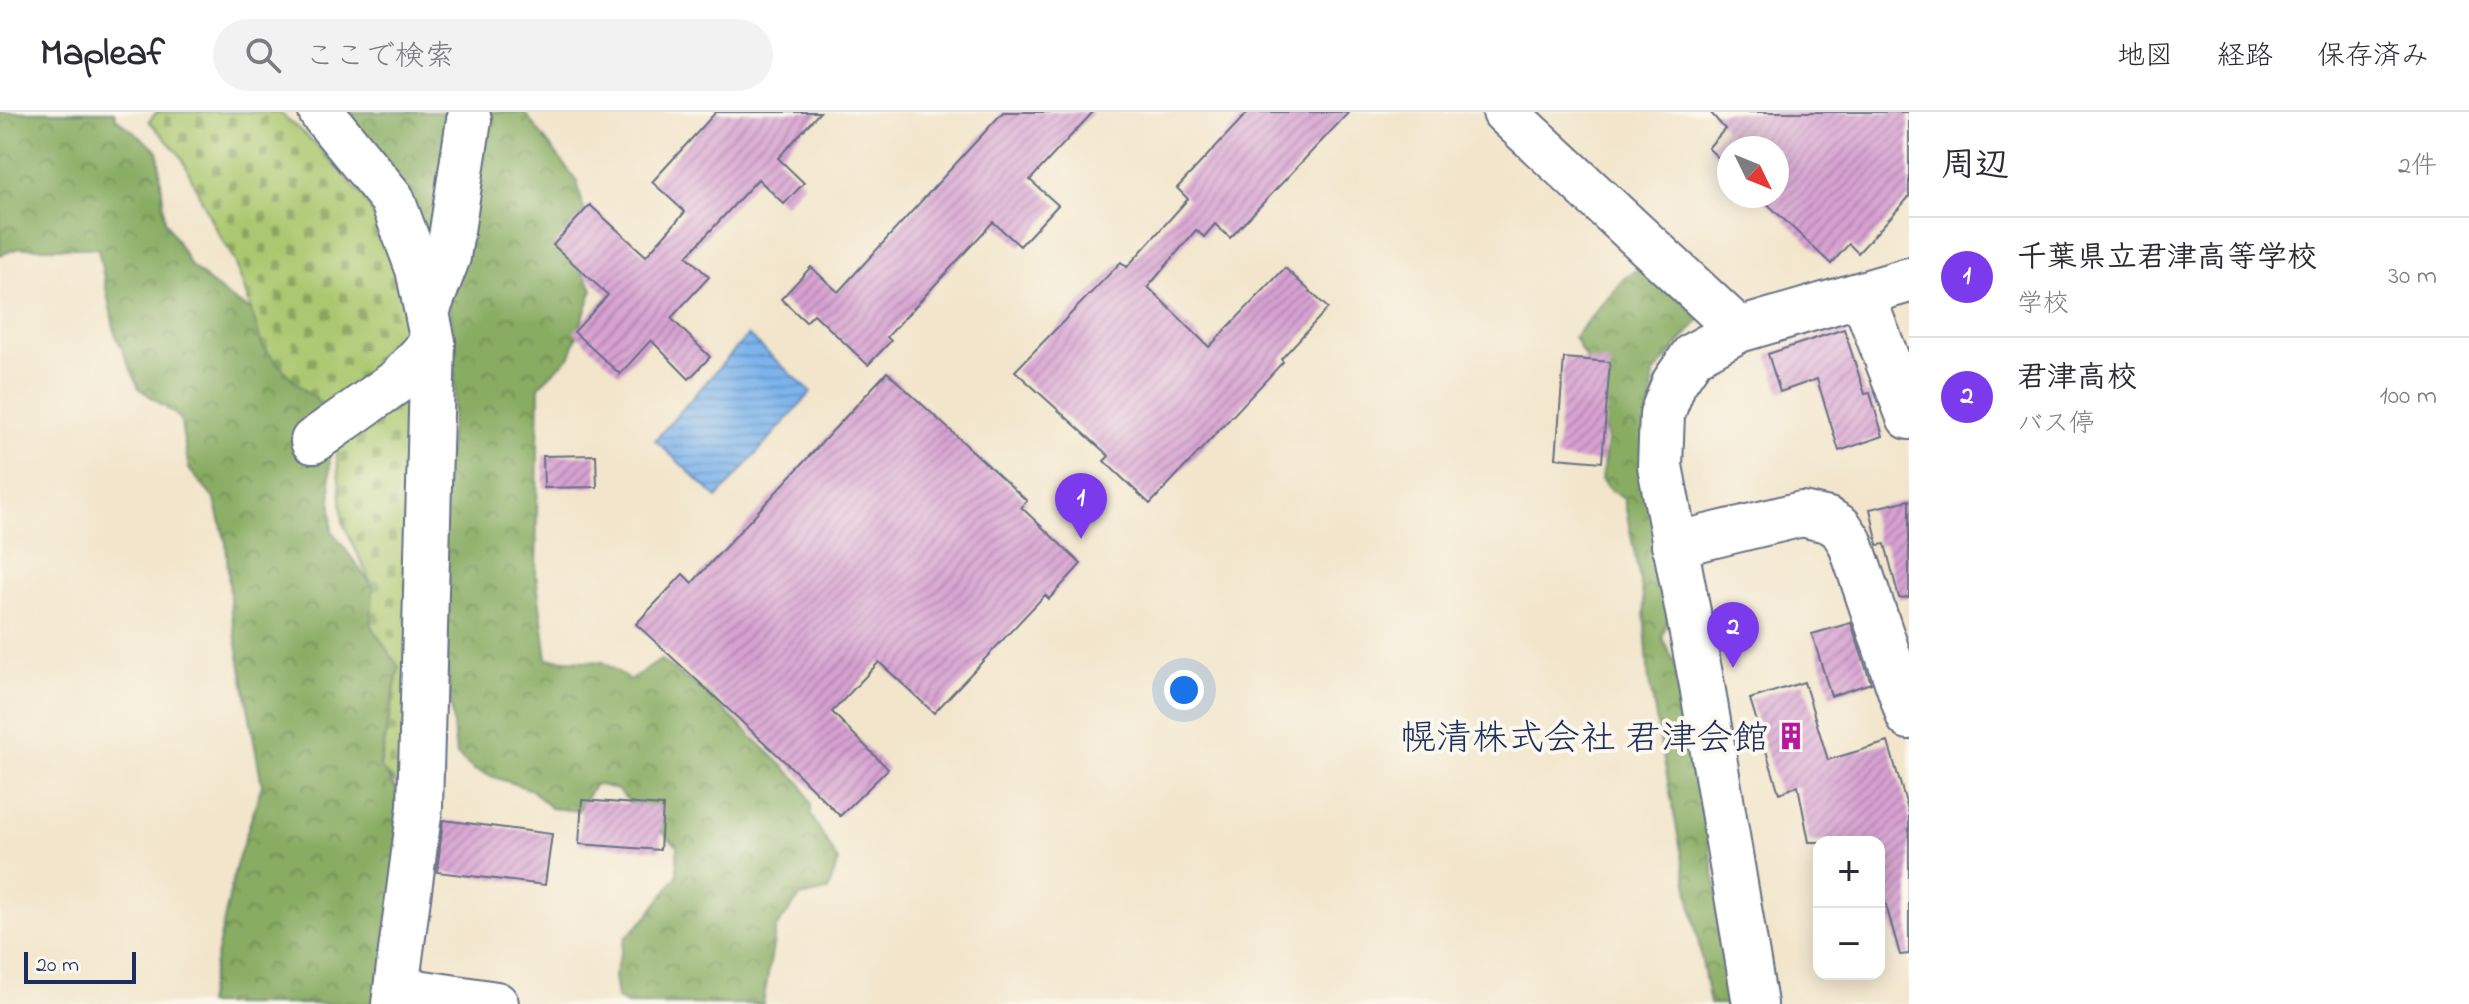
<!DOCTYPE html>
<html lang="ja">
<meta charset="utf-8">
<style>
:root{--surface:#fff;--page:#f2f2f3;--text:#2b2b33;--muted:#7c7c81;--line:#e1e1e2;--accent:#7c3aed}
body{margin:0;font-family:"Indie Flower","Klee One",sans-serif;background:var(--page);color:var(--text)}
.controls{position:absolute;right:24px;bottom:24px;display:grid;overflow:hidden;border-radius:16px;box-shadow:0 4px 20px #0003}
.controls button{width:72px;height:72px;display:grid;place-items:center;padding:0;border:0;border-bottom:2px solid var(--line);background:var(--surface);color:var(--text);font:40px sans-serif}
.compass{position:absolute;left:1717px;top:24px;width:72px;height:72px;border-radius:50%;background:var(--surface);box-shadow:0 4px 20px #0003;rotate:133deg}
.scale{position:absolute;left:24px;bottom:20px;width:112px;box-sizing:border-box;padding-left:8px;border:4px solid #1b2f5e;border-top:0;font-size:22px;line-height:28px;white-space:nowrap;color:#1b2f5e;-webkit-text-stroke:6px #fbf7ec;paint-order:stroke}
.you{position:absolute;left:1184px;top:578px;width:28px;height:28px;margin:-20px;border:6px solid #fff;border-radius:50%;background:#1a73e8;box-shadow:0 0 0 12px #1a73e833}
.badge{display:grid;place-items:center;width:52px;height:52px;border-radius:50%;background:var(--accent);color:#fff;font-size:26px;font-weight:700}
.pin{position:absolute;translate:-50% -66px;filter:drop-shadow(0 2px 4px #0008)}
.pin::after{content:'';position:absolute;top:42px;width:28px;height:24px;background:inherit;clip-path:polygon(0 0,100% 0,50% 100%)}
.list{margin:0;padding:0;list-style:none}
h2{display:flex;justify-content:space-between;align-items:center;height:104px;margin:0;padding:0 32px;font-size:34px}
h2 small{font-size:26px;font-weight:400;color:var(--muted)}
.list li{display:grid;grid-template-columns:52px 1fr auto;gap:24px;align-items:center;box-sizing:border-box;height:120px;padding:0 32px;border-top:2px solid var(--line)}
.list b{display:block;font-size:30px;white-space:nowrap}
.list p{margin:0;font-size:26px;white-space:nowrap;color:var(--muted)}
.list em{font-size:26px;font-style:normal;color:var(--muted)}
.icon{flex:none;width:44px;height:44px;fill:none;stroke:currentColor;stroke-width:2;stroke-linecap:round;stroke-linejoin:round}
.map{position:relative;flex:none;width:1909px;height:892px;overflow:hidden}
header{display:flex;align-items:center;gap:48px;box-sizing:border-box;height:112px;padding:0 40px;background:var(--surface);border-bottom:2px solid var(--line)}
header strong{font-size:38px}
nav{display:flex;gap:44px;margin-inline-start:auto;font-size:28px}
.search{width:560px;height:72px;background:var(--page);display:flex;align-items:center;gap:20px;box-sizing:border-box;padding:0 28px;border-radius:44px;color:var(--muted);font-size:30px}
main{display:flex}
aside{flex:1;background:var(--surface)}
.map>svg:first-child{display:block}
.forest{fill:url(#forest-crowns);stroke:#526e60;stroke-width:2}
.cemetery{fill:url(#cemetery-stones);stroke:#637c67;stroke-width:2}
.water{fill:url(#water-rules);stroke:#4c72a5;stroke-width:2}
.building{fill:url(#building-hatch)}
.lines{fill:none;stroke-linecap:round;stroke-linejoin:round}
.minor-casing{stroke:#666f84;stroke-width:48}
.minor{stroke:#fff;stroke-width:44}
.labels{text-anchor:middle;stroke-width:8;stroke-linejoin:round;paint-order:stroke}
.poi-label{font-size:36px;fill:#1b2f5e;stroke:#fbf7ec;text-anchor:end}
</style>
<header>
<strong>Mapleaf</strong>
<div class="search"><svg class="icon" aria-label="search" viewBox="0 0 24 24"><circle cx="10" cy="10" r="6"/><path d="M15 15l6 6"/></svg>ここで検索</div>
<nav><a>地図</a><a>経路</a><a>保存済み</a></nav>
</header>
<main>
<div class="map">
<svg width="1909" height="892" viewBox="0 0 1909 892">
<defs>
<pattern id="forest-crowns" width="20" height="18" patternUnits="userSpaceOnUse" patternTransform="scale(2)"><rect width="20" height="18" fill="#88ac62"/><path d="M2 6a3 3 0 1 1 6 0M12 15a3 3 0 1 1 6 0" fill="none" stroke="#6e8c54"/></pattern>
<pattern id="cemetery-stones" width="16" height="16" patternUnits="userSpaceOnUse" patternTransform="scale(2)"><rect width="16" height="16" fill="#abc870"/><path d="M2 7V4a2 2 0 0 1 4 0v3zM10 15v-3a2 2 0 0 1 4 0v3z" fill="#8aa35f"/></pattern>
<pattern id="water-rules" width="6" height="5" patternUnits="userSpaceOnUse" patternTransform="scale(2)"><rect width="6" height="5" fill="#7db4ec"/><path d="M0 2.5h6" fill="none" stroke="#6693c2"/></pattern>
<pattern id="building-hatch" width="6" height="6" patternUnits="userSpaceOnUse" patternTransform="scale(2)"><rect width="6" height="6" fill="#d7a1d1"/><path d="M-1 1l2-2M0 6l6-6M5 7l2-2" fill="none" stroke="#ae84ad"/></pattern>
</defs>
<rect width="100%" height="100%" fill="#fbf7ec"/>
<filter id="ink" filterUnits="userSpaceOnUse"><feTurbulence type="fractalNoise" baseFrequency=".0125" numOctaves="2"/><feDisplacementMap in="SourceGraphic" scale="16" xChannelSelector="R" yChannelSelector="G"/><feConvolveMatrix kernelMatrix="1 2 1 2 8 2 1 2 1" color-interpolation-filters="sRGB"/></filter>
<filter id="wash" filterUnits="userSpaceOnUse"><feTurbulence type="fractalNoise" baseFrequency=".006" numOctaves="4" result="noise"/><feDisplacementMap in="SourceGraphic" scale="32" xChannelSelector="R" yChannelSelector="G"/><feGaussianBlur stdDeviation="1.8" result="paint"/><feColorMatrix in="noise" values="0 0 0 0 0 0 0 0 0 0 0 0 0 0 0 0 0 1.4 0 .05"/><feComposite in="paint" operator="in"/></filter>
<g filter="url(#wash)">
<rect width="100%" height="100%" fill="#f2e5cb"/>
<!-- forest -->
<path class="forest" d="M0,0H114L116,6L158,39L165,109L191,154L224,182L252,199L263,235L327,284L332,419L373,475L371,514L399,555L380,651L431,735L401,892H206L235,757L262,673L231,499L226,431L215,388L189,357L180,306L139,276L115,221L98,136H19L0,143Z
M328,0H524L577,69L584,98L564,131L593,177L570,244L539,274L536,462L547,547L603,550L630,568L661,548L706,581L801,671L811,692V703L838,749L828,779L800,785L776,816L763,892H627L617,886L614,864L625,826L647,805L677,764V734L616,677L595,672L578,699L551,696L532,678L474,658L456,642L445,537L441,397L455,280L453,222L444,156Z
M1646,153L1700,207L1653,263L1650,323L1671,493L1662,526L1678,557L1737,892H1710L1649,569L1643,484L1624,387L1610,378L1601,368L1607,329L1596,266L1574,225L1626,164Z"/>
<!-- cemetery -->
<path class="cemetery" d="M157,0H279L317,33L364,86L403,155L414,231L409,669L396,671L380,656L399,555L371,514L373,475L343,411L333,302L293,268L263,235L235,149L214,114L181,44L149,9Z"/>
<!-- water -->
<path class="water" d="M748,223L811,280L717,386L655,328Z"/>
<g id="blocks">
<!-- building -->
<path class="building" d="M716,0H820L778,46L804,71L784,92L758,67L687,144L709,165L671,206L710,245L689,267L651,228L620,262L574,220L608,183L553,133L590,93L646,144L685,100L652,70Z
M1003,0H1093L1030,68L1058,93L1020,134L993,110L887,225L891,229L868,253L814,202L806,210L781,187L811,155L838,180Z
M1248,0H1349L1230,126L1215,112L1204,125L1196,118L1148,175L1209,235L1285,156L1328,196L1281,247L1283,250L1150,392L1104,349L1109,344L1015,259L1121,150L1127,155L1188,87L1177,76Z
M1710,0H1909V85L1858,141L1849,132L1831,152L1759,84H1777V36H1729V56L1708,36L1725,17Z
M1844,217L1865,282L1870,281L1883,324L1839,339L1817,267L1780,280L1768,242Z
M1564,246L1610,250L1602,350L1556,346Z
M887,260L1027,389L1021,395L1081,452L1049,487L1045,483L934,601L879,550L832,600L888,657L840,704L795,659L636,512L683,462L692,471Z
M596,343L597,375L544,376L543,344Z
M1909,388V485L1899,486L1885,432L1878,433L1870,397Z
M1851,511L1871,571L1831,584L1812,522Z
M1804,570L1828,648L1888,630L1909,701V842L1900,843L1879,768V730H1809L1798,674L1779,681L1750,587Z
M582,688L663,694L660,738L579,732Z
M443,708L552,722L545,773L437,760Z"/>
</g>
</g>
<g filter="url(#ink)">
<use href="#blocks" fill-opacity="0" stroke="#666f84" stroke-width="2"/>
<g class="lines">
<defs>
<path id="minor" d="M321,0L392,87L418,157L433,230L420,695L394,892
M1505,0L1739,218
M1862,182L1909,305
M427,200L448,145L469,8
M313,329L399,268L433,230
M1674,433L1802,402L1828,408L1840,415L1850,430L1909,605
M397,877L496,892
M1755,892L1702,573L1660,354L1662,302L1674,271L1693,243L1739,218L1909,168"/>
</defs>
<!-- minor casing -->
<use href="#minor" class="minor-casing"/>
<!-- minor -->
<use href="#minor" class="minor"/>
</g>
</g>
<!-- icons -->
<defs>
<symbol id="building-bare" viewBox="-9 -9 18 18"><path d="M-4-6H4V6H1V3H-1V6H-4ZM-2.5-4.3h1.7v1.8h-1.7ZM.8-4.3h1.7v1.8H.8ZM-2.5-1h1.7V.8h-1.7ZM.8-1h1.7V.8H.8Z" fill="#b5179e" stroke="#fbf7ec" stroke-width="2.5" paint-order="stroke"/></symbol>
</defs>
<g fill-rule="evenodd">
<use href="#building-bare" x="1771" y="604" width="40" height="40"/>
</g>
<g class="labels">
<!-- poi labels -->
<g class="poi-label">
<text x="1769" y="637">幌清株式会社 君津会館</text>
</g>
</g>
</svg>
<div class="controls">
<button>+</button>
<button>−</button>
</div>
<svg class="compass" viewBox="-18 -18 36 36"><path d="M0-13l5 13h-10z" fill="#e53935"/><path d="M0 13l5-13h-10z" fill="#7c7c81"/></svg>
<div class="scale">20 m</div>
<div class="you"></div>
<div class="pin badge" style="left:1081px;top:427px">1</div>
<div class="pin badge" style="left:1733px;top:556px">2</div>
</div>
<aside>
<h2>周辺<small>2件</small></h2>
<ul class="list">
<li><span class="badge">1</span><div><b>千葉県立君津高等学校</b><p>学校</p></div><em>30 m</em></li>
<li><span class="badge">2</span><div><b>君津高校</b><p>バス停</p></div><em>100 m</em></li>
</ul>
</aside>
</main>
